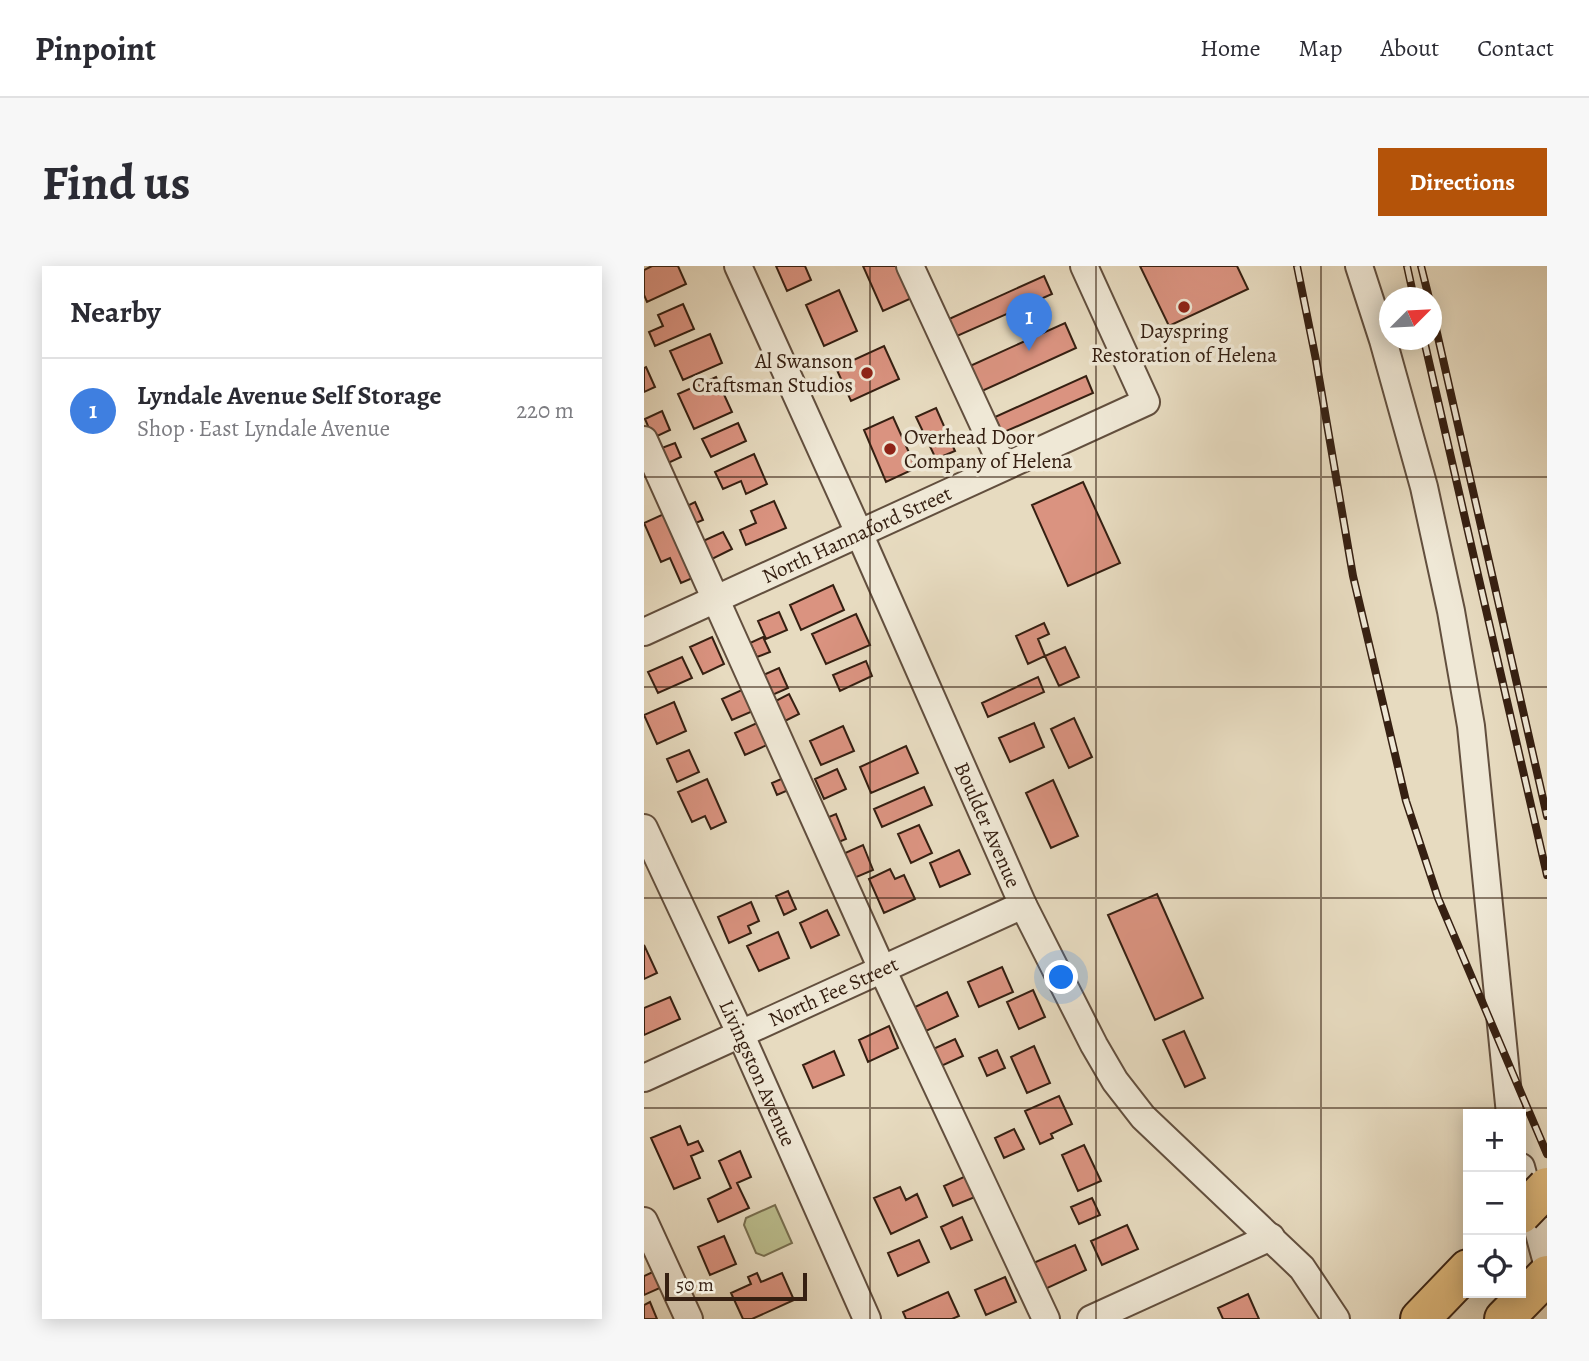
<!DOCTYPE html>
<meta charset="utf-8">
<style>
:root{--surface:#fff;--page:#f7f7f7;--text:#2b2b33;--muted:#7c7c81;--line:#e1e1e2;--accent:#b45309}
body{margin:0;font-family:Alegreya,serif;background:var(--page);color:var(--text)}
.controls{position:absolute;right:21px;bottom:21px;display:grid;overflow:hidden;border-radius:0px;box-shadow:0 4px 18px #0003}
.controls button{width:63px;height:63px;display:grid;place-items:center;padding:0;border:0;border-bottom:2px solid var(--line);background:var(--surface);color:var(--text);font:35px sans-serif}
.compass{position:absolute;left:735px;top:21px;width:63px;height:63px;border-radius:50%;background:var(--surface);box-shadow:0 4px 18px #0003;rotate:66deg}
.scale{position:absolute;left:21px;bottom:18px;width:142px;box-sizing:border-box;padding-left:7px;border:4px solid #362012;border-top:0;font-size:19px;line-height:24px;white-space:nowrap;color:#362012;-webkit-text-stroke:5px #efe8d6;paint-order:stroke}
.you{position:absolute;left:418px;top:712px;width:24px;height:24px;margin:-18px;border:5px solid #fff;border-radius:50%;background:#1a73e8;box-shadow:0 0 0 10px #1a73e833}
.badge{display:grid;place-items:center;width:46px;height:46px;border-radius:50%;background:var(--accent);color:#fff;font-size:23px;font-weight:700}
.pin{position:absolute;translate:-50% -58px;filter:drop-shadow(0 2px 4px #0008)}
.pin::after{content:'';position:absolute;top:37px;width:24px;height:21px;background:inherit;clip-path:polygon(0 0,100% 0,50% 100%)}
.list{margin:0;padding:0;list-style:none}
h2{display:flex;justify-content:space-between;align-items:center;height:91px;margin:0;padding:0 28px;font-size:30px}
h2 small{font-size:23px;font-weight:400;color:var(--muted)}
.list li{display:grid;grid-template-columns:46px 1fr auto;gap:21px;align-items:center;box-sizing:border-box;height:105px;padding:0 28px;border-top:2px solid var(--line)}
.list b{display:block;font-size:26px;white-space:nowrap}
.list p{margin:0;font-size:23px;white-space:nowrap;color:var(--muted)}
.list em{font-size:23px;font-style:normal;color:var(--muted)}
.icon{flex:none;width:38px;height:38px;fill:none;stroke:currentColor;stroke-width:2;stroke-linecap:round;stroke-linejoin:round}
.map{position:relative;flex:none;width:903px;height:1053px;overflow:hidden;border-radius:0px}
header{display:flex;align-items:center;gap:42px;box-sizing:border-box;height:98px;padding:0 35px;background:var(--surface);border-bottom:2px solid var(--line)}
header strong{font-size:33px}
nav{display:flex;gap:38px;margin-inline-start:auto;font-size:24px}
.intro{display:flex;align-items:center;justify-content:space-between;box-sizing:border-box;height:168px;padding:0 42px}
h1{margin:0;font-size:49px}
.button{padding:18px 32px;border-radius:0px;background:var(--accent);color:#fff;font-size:24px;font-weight:700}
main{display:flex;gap:42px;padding:0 42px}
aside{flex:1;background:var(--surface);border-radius:0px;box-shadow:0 4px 18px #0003}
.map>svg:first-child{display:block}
.green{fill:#bbbe8e;stroke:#786f50;stroke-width:2}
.building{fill:#da9380;stroke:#362012;stroke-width:2}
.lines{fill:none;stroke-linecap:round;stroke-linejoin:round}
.minor-casing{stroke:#624f3e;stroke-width:30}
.highway-casing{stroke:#362012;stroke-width:42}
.minor{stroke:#efe8d6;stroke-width:26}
.highway{stroke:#e4be80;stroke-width:38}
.rail-casing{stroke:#362012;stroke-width:8}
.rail{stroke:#efe8d6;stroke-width:5;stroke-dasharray:16;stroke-linecap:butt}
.highway-bridge-casing{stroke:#362012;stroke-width:42;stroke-linecap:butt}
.highway-bridge{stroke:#e4be80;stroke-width:38}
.grid{fill:none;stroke:#362012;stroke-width:2;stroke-opacity:0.55}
.poi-dot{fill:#8f2418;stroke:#efe8d6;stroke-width:2.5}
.labels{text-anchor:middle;stroke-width:7;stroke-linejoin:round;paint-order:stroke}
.poi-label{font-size:21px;fill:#362012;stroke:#efe8d6}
.street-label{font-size:21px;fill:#362012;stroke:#efe8d6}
</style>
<header>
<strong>Pinpoint</strong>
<nav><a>Home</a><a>Map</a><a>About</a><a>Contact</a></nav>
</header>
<div class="intro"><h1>Find us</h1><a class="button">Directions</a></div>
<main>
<aside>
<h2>Nearby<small></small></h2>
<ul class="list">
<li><span class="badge" style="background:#3f7fe0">1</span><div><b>Lyndale Avenue Self Storage</b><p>Shop · East Lyndale Avenue</p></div><em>220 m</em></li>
</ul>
</aside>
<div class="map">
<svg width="903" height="1053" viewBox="0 0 903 1053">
<rect width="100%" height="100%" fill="#e7dbc0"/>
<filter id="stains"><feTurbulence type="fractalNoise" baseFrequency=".00286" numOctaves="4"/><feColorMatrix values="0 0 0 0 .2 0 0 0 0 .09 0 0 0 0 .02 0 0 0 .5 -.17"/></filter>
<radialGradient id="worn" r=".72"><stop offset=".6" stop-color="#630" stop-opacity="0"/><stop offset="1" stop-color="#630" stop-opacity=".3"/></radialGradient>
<!-- green -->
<path class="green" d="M131,939L148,977L120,990L112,987L100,959L102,952Z"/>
<!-- building -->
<path class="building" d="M8,0H34L42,18L3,36L0,29V4Z
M132,0H161L167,14L143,25Z
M219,0H257L270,31L239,45Z
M496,0H593L604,23L525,60Z
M400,10L408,28L313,70L305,53Z
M195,24L213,65L180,80L162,39Z
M39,38L50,63L11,80L5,66L19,60L14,49Z
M421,57L432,82L338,125L326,100Z
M66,68L78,97L39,114L26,85Z
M240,80L255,113L207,135L192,102Z
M2,101L11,121L0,126V102Z
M442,110L449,127L358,167L351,151Z
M72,111L88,146L50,163L34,128Z
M292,142L311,185L292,193L272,151Z
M18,145L26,164L9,172L1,153Z
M249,151L272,202L242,216L220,164Z
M94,157L102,175L67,191L58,173Z
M31,177L37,191L22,198L15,183Z
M110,188L123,218L102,228L97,215L79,223L71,206Z
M439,216L476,297L424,320L388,239Z
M130,235L142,262L102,279L96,264L112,257L107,245Z
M51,236L59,254L47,259L39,242Z
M22,247L51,311L37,317L26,292L17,296L0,257Z
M79,266L88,283L68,293L59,275Z
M189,319L200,344L157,364L146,339Z
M135,346L143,364L122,373L114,355Z
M212,348L226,379L182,398L168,368Z
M400,357L405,368L394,373L401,390L384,398L372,370Z
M68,371L80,398L59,408L46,381Z
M119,371L126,386L113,391L106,377Z
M421,381L435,411L415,420L401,390Z
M38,391L48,412L14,427L4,406Z
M222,395L228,410L196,425L189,409Z
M135,402L144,422L126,430L117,410Z
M394,411L400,426L344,451L338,437Z
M100,423L109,445L88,454L78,433Z
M145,428L155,448L133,459L124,439Z
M30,436L42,465L13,478L0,449Z
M430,452L448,491L425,502L407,463Z
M113,457L123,479L101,489L91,467Z
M390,457L400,481L366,496L355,472Z
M199,460L210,485L177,499L166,475Z
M262,480L274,507L227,527L216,501Z
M45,484L55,506L33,516L23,493Z
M193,503L202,523L180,533L171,513Z
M144,510L149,522L133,529L128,517Z
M63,513L82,556L67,563L61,550L48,556L34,526Z
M409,514L434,570L407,582L382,527Z
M280,521L288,539L238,561L230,543Z
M192,548L202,573L190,578L180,553Z
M275,559L288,587L267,597L254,568Z
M219,579L229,604L210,612L199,588Z
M315,584L326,608L296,621L286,597Z
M246,603L251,613L260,609L271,633L240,647L225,613Z
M144,625L152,643L140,649L132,630Z
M513,628L559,732L511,754L464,649Z
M107,636L115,655L104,660L107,667L85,677L74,651Z
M183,644L195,669L167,682L156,657Z
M134,666L145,692L115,705L103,680Z
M0,679L13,707L0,713Z
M358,701L369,726L335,741L324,716Z
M389,724L401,751L375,763L363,736Z
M303,726L314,750L282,765L271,741Z
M26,731L36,753L0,769V742Z
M245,760L254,782L224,796L215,774Z
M540,765L561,812L541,821L519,774Z
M311,773L319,790L295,801L287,784Z
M390,780L406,817L383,827L367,791Z
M353,784L361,802L343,810L335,792Z
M190,785L200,809L169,822L159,799Z
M415,830L428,858L407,868L409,872L396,878L381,845Z
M36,860L44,879L54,875L59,885L47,890L56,912L30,923L7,872Z
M370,863L380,883L360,892L351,872Z
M440,879L457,915L434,925L418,889Z
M96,885L107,911L93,917L105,942L74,956L64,933L87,922L75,895Z
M322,910L331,931L309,940L300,920Z
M256,921L262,934L273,928L283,951L247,968L230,932Z
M448,932L456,949L435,958L427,941Z
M318,951L328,974L307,983L297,961Z
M483,959L494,983L458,999L447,975Z
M80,970L92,998L66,1009L54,981Z
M275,974L285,996L254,1010L244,987Z
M431,979L442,1004L399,1024L387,998Z
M11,1005L18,1021L0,1029V1010Z
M113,1007L117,1016L138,1007L150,1034L108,1053H99L87,1027L107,1018L104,1011Z
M361,1011L372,1036L342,1049L331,1024Z
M304,1026L315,1050L308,1053H262L259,1046Z
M604,1028L615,1053H579L574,1042Z
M6,1036L13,1053H0V1039Z"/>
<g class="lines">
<defs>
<g id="minor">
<path id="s1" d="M94,0L215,267L379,639L450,779L471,815L499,851L658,1002L692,1053"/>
<path d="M266,0L359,201"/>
<path d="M715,0L739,74L780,221L807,345L827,460L866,848"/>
<path d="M0,174L238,703L402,1053"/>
<path id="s2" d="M0,366L502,136L440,0"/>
<path id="s3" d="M0,562L96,767L223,1053"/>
<path id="s4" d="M0,812L379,639"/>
<path d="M877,901L903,997"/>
<path d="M0,955L45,1053"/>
<path d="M447,1053L627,971"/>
</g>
<path id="highway" d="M776,1053L824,1003
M860,1053L903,1009"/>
</defs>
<!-- minor casing -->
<use href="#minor" class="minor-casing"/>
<!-- highway casing -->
<use href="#highway" class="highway-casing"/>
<!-- minor -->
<use href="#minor" class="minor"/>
<!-- highway -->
<use href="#highway" class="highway"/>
<defs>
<path id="rail" d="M653,0L672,94L709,310L762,535L794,632L903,888
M763,0L770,32
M777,0L785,32
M788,45L903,550
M780,74L903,609"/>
</defs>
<!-- rail casing -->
<use href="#rail" class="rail-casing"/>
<!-- rail -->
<use href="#rail" class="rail"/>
<defs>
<path id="highway-bridge" d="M877,948L903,921"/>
</defs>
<!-- highway-bridge casing -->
<use href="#highway-bridge" class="highway-bridge-casing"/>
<!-- highway-bridge -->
<use href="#highway-bridge" class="highway-bridge"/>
</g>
<!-- grid -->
<path class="grid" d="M226,0V1053M452,0V1053M677,0V1053M0,211H903M0,421H903M0,632H903M0,842H903"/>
<!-- markers -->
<g class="poi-dot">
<circle cx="540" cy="41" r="7"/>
<circle cx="223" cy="107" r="7"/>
<circle cx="246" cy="183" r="7"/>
</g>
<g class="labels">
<!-- poi labels -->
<g class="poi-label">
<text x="540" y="72">Dayspring<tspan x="540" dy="24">Restoration of Helena</tspan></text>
<text x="209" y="102" text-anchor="end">Al Swanson<tspan x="209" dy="24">Craftsman Studios</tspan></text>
<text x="260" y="178" text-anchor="start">Overhead Door<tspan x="260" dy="24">Company of Helena</tspan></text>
</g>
<!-- street labels -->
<g class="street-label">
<text dy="7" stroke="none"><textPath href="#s2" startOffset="234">North Hannaford Street</textPath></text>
<text dy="7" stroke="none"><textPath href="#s1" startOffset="612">Boulder Avenue</textPath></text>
<text dy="7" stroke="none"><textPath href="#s4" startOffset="208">North Fee Street</textPath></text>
<text dy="7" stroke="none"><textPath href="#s3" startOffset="270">Livingston Avenue</textPath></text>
</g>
</g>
<rect width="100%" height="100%" filter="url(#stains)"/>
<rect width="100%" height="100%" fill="url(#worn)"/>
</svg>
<div class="controls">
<button>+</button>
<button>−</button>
<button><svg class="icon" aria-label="locate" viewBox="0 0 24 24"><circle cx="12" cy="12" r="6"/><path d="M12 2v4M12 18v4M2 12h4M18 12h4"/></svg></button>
</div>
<svg class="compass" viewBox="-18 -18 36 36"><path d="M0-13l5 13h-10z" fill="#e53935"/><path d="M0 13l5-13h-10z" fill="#7c7c81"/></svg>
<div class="scale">50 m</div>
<div class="you"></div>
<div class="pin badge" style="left:385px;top:85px;background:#3f7fe0">1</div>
</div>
</main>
